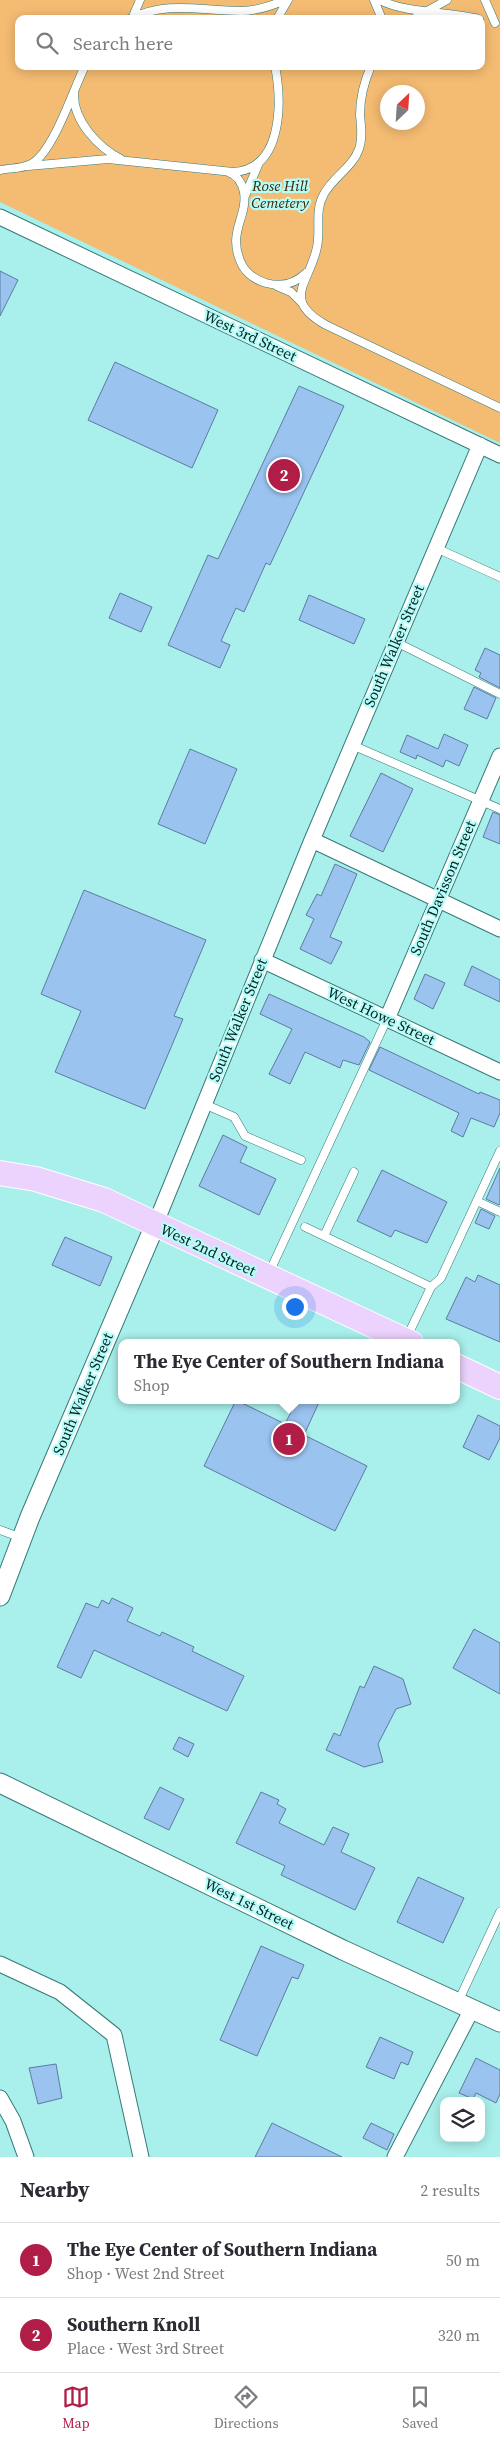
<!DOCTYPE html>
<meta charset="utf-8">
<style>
:root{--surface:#fff;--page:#f7f7f7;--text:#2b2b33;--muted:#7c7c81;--line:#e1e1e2;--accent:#b01d46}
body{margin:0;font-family:"Source Serif 4",serif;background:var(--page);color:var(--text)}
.controls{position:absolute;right:15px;bottom:15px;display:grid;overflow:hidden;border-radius:10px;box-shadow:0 2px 12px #0003}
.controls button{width:45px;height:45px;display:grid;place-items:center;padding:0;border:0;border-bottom:1px solid var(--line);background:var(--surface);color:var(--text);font:25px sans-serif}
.compass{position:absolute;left:380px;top:85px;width:45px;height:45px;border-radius:50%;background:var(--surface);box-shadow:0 2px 12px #0003;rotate:25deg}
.you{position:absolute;left:294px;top:1306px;width:18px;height:18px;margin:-12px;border:4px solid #fff;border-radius:50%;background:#1a73e8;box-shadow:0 0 0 8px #1a73e833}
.badge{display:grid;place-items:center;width:32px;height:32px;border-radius:50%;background:var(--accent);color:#fff;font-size:16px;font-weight:700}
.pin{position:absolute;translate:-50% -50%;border:2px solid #fff;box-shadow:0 1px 5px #0006}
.popup{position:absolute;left:118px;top:1339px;width:342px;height:65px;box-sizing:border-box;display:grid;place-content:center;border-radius:10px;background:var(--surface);filter:drop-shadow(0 1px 4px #0005);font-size:16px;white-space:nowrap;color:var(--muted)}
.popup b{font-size:19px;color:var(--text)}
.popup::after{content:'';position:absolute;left:50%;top:100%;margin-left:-10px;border:10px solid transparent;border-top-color:var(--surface)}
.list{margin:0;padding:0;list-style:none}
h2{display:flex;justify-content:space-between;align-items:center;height:65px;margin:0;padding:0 20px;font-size:21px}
h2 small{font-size:16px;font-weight:400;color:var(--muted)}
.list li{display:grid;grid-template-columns:32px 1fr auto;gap:15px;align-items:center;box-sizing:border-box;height:75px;padding:0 20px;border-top:1px solid var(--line)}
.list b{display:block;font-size:19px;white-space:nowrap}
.list p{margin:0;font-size:16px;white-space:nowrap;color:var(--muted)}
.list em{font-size:16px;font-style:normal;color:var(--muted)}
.icon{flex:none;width:28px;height:28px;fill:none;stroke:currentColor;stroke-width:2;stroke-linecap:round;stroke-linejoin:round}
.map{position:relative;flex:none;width:500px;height:2157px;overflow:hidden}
.search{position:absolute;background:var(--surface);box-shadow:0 2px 12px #0003;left:15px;right:15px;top:15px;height:55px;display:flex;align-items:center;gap:12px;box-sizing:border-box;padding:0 18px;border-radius:10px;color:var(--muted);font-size:19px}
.sheet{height:215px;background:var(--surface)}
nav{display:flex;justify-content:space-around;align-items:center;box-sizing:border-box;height:70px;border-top:1px solid var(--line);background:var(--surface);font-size:14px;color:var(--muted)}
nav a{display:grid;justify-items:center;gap:2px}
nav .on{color:var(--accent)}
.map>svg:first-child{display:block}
.green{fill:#f4bb72;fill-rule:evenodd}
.building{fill:#9bc3f0;stroke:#5b7ca1}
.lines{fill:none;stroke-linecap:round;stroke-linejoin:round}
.service-casing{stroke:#367b78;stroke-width:9}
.minor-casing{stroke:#367b78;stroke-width:17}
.tertiary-casing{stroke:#367b78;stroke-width:21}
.primary-casing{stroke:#fff;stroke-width:26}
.service{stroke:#fff;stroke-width:8}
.minor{stroke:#fff;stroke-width:15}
.tertiary{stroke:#fff;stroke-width:19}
.primary{stroke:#ecd3fd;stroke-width:24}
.labels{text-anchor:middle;stroke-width:4.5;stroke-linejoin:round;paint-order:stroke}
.park-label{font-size:15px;font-style:italic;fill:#3e2500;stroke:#b6fcf8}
.street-label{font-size:15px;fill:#062322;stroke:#b6fcf8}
</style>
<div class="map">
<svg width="500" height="2157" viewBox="0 0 500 2157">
<rect width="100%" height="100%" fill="#a9efeb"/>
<!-- green -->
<path class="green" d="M0,0H500V443L0,202ZM19,19H481V66H19ZM388,92H418V122H388Z"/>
<!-- building -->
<path class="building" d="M0,271L18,280L0,316Z
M115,362L218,410L192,468L88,420Z
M299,386L344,406L270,565L266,563L244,612L236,608L221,641L230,645L220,668L168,645L208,555L218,559Z
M120,593L152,607L141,632L109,618Z
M309,595L365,619L354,644L299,620Z
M485,648L500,655V688L479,677L481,673L475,670Z
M474,687L496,698L487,719L464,709Z
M444,734L468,745L459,766L446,760L443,767L417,755L416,759L400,752L407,735L438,749Z
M190,749L237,769L205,844L158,824Z
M381,773L413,789L383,852L350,836Z
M493,812L500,815V844L483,837Z
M335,864L357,874L330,937L342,942L331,964L300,949L314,919L306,915L317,894L321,896Z
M84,890L206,940L174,1016L183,1019L145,1109L55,1072L81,1011L41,994Z
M472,966L500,980V1002L464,985Z
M425,974L445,983L433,1009L414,999Z
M269,994L364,1037L370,1042L359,1065L343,1060L340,1068L305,1052L290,1084L269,1074L292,1029L260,1014Z
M380,1047L479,1094L480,1092L500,1100V1113L494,1127L471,1118L463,1137L451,1131L459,1113L369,1070Z
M223,1135L247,1147L240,1162L276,1179L259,1215L199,1186Z
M500,1168V1204L499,1205L486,1199Z
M382,1170L447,1202L427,1243L395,1230L391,1237L357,1221Z
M481,1209L495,1216L489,1229L475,1223Z
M65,1237L112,1257L100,1286L52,1265Z
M478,1275L500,1285V1342L446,1319L466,1277L475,1282Z
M236,1400L285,1424L297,1400H320L304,1435L367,1466L335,1531L204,1466Z
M478,1415L500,1426V1438L489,1460L463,1447Z
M112,1598L133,1608L127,1621L160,1636L162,1632L194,1647L192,1651L244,1676L227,1711L94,1650L81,1678L57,1667L86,1603L98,1608L102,1600L109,1604Z
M474,1629L500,1643V1694L453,1668Z
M374,1666L403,1679L411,1704L396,1709L378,1744L383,1762L364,1767L326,1750L334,1733L340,1736L360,1686L364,1688Z
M179,1737L194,1744L188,1757L173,1749Z
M160,1787L184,1799L169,1830L144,1818Z
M261,1792L279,1800L277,1804L286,1809L279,1823L324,1845L333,1827L349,1834L341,1852L375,1868L355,1910L281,1875L285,1866L236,1843Z
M418,1877L464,1898L443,1943L397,1922Z
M261,1946L304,1965L298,1979L292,1977L257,2056L220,2040Z
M380,2037L413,2052L408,2065L401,2062L394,2079L366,2067Z
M476,2058L500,2070V2094L496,2103L476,2093L473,2099L459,2093Z
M56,2064L62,2098L38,2104L29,2068Z
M272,2123L342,2157H255Z
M371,2123L394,2134L387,2150L363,2138Z"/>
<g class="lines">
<defs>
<path id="service" d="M374,0L382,19
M380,0C404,13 450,12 479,19
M485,0L495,23
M134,14L140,0
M129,19C169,0 199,11 241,11C256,11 271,6 285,0
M277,19L288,0
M413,19L447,0
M371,66C364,82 360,97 360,115C361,126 363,138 359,149C353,167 333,177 324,194C314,211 321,229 317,247C310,283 280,299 326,325L500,408
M74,94C73,121 99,148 121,159
M28,166L108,159L233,172C283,170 282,102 275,66
M0,170C9,168 22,169 31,164C53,153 73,90 85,66
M228,172C237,175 242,183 244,192C248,218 226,232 242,265C247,274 256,280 266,283C281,287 295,284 306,273
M245,196L258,165
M277,286L291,292L302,303
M436,548L500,577
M396,642L500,694
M352,745L500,809
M204,1104L234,1117L245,1136L301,1160
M477,1201L500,1212
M305,1227L431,1287
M324,1236L354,1172
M269,1273L387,1019
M406,1339L431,1287L441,1278L500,1151
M0,1530L22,1538
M458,2002L500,1912"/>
<path id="minor" d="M0,217L500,455
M312,840L500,929
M262,960L500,1072
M387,1019L500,756
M155,1225L312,840L480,445
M0,1964L60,1992L114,2035L141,2157
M0,2098L13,2121L26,2157
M395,2157L472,2009"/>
<path id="tertiary" d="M0,1596L30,1517L155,1225
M0,1783L343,1950L500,2022"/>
<path id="primary" d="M0,1173L36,1179L104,1200L411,1343
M456,1366L500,1387"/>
</defs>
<!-- service casing -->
<use href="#service" class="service-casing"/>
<!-- minor casing -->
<use href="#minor" class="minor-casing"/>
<!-- tertiary casing -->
<use href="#tertiary" class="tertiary-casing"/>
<!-- primary casing -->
<use href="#primary" class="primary-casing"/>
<!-- service -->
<use href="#service" class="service"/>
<!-- minor -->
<use href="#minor" class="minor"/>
<!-- tertiary -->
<use href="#tertiary" class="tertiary"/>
<!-- primary -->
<use href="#primary" class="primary"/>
</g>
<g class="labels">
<!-- park labels -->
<g class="park-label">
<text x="280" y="191">Rose Hill<tspan x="280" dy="17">Cemetery</tspan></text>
</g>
<!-- street labels -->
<g class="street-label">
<text transform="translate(250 336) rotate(25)" y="5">West 3rd Street</text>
<text transform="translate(394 646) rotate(-67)" y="5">South Walker Street</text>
<text transform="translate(443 888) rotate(-67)" y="5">South Davisson Street</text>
<text transform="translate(381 1016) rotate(25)" y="5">West Howe Street</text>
<text transform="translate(238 1020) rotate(-68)" y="5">South Walker Street</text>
<text transform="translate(208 1250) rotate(25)" y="5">West 2nd Street</text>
<text transform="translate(83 1394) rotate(-67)" y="5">South Walker Street</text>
<text transform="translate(249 1904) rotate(26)" y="5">West 1st Street</text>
</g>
</g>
</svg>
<div class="controls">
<button><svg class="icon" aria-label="layers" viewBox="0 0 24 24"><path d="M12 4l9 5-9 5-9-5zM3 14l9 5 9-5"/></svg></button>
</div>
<svg class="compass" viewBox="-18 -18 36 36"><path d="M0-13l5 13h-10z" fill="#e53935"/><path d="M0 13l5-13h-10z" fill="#7c7c81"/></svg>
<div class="you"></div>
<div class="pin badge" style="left:289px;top:1439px">1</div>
<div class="popup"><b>The Eye Center of Southern Indiana</b>Shop</div>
<div class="pin badge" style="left:284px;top:475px">2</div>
<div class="search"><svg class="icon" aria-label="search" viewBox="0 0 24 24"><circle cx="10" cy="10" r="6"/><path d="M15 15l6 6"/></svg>Search here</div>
</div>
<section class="sheet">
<h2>Nearby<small>2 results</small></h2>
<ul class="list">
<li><span class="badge">1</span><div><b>The Eye Center of Southern Indiana</b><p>Shop · West 2nd Street</p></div><em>50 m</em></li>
<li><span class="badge">2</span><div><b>Southern Knoll</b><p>Place · West 3rd Street</p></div><em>320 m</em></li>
</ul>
</section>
<nav>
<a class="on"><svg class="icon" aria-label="map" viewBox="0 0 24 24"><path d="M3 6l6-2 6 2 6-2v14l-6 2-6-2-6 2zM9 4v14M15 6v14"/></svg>Map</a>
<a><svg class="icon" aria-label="directions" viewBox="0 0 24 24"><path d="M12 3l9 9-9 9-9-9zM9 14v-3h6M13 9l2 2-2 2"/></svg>Directions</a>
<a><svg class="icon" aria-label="saved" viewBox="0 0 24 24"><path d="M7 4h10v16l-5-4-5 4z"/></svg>Saved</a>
</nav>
